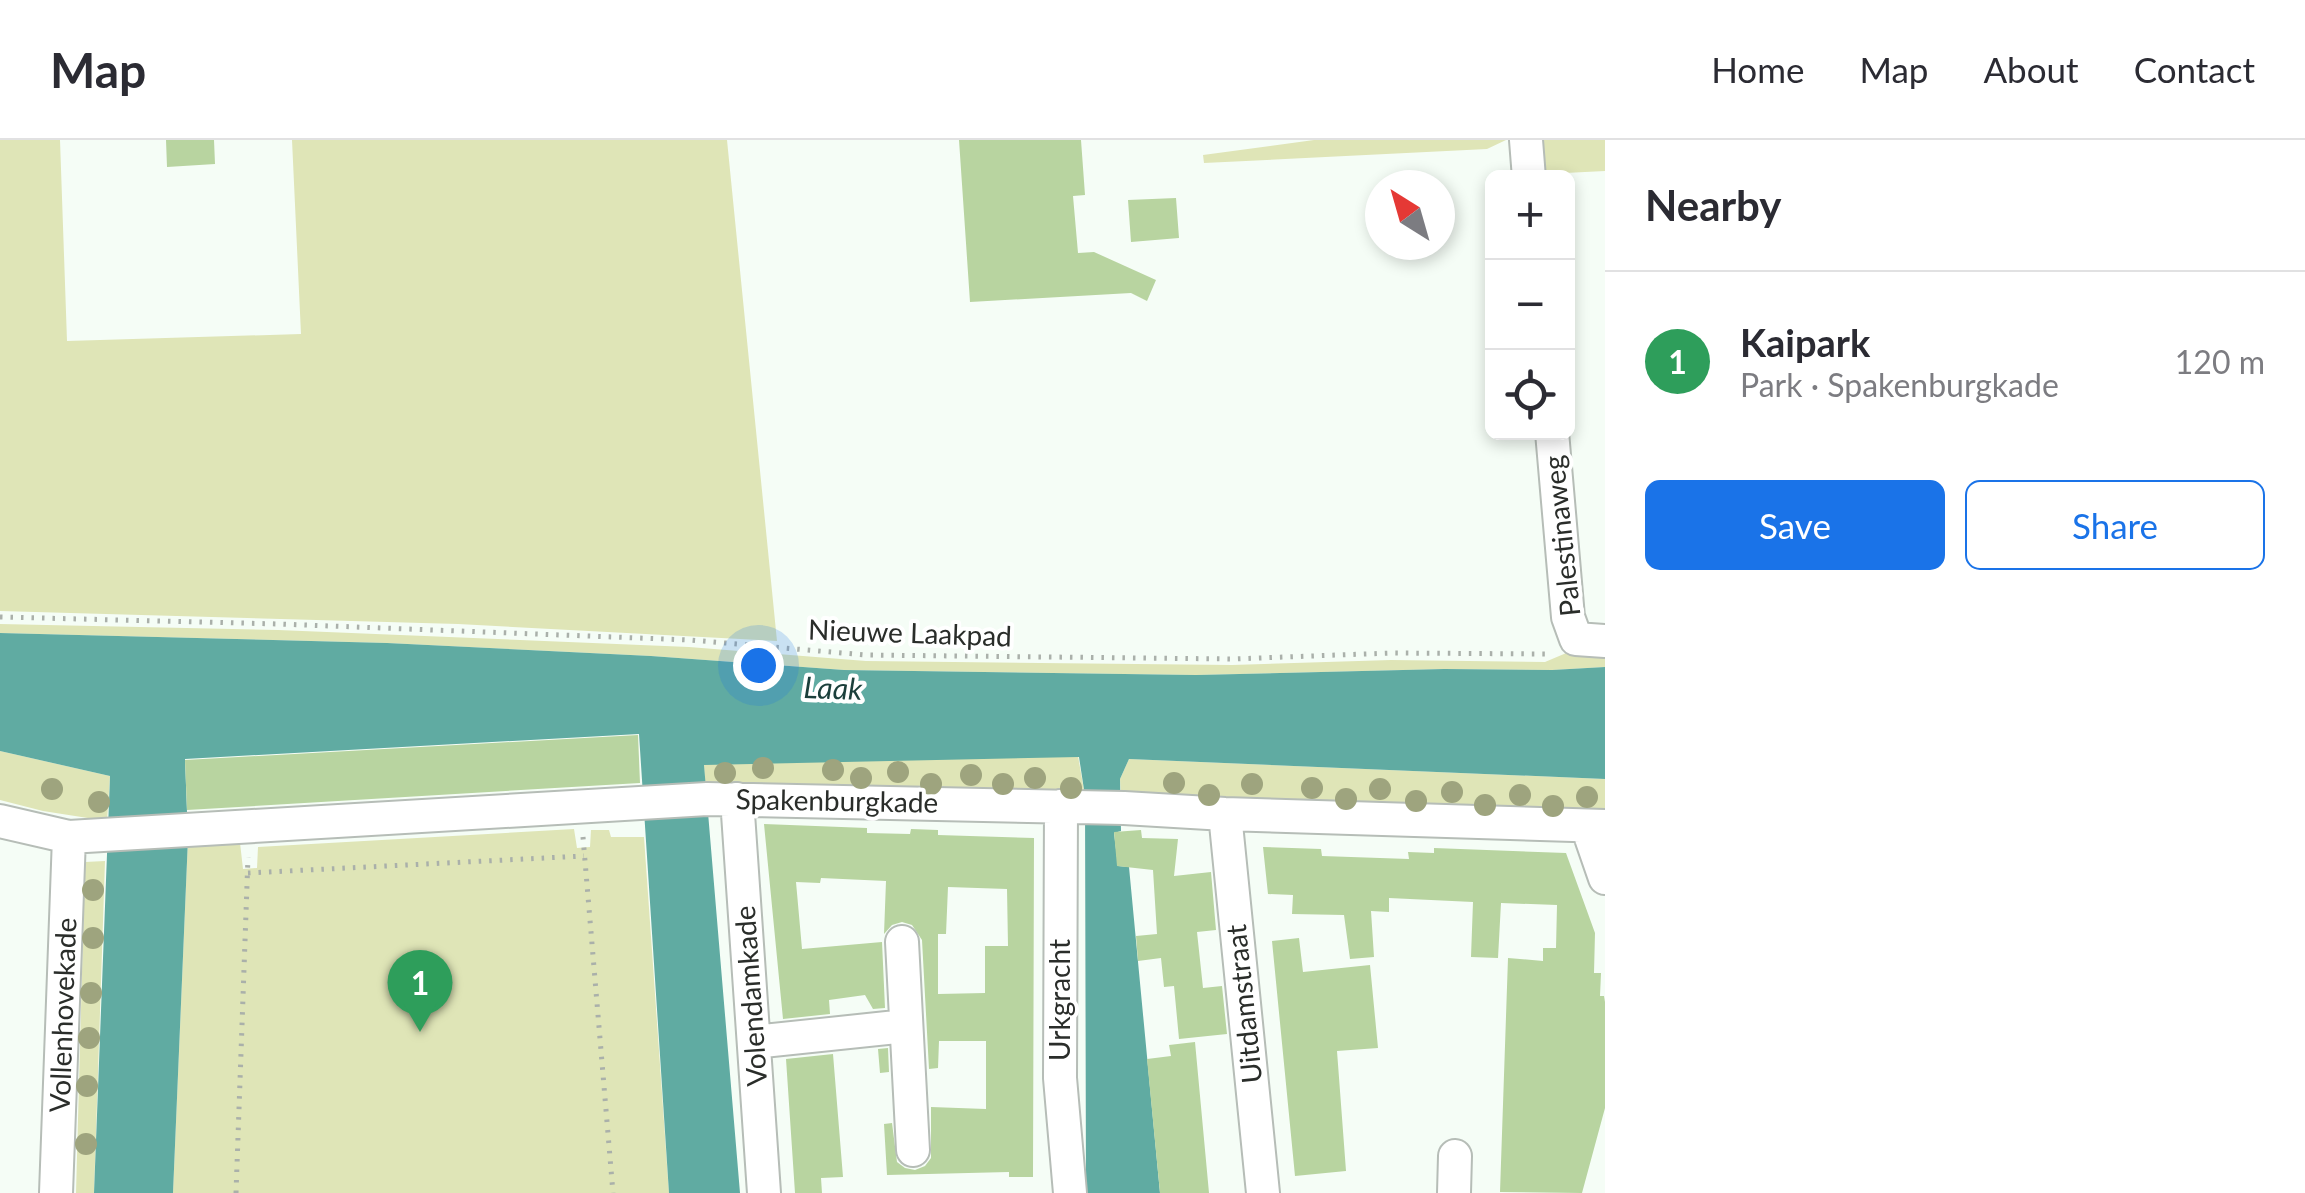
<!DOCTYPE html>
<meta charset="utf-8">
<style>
:root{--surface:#fff;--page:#f2f2f3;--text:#2b2b33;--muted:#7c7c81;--line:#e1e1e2;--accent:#1a73e8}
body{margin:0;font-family:Lato,sans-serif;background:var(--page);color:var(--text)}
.controls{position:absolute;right:30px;top:30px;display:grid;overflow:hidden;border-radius:15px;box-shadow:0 5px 15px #0003}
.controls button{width:90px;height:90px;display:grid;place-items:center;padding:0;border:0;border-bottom:2px solid var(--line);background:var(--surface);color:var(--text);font:50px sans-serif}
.compass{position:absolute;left:1365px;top:30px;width:90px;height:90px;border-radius:50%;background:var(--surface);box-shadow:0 5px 15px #0003;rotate:323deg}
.you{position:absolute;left:758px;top:525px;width:35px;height:35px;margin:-25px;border:8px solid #fff;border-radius:50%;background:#1a73e8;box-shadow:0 0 0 15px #1a73e833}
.badge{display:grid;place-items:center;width:65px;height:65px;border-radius:50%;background:var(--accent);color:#fff;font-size:32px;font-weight:700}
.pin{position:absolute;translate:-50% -82px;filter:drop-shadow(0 2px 5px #0008)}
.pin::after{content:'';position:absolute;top:52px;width:35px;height:30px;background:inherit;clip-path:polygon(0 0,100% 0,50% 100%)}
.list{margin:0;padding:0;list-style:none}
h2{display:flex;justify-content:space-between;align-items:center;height:130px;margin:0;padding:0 40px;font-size:42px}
h2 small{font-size:32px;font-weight:400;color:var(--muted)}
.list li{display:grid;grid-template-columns:65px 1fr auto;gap:30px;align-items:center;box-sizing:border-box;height:180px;padding:0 40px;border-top:2px solid var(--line)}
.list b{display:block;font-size:38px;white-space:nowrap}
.list p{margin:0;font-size:32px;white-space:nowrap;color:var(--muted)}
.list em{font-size:32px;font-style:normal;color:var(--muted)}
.actions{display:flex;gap:20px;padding:30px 40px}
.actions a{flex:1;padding:22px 0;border:2px solid var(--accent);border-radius:15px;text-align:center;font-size:35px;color:var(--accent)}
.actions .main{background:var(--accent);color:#fff}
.icon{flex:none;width:55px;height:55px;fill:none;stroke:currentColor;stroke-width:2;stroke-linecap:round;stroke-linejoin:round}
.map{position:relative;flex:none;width:1605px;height:1053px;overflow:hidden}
header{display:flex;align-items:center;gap:60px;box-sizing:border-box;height:140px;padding:0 50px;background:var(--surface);border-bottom:2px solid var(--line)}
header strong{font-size:48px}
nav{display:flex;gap:55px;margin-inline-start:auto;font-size:35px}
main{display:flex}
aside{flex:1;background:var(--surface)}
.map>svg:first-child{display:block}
.green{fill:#dfe5b7}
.water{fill:#60aba2}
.building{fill:#b8d4a0;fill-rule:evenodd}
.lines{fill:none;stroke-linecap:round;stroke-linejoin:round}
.minor-casing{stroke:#b6bdb7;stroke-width:36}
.path{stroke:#aab0aa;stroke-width:5;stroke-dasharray:2.5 8;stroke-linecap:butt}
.minor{stroke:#fff;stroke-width:32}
.tree{fill:#9ea47e}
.labels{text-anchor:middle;stroke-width:8;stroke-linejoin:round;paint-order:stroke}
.street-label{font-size:28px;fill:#2a2d2a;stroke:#fff}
.water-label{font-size:30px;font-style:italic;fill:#1b3f3b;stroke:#fff}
</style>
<header>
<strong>Map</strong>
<nav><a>Home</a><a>Map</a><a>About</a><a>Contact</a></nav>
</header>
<main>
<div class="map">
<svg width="1605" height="1053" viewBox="0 0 1605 1053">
<rect width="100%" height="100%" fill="#f5fdf6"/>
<!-- green -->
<path class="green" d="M0,0H60L67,201L301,194L292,0H727L777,501L458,484L0,471Z
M1314,0H1506L1487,9L1204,23L1203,15Z
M1542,0H1605V31L1545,34Z
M0,484L278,490L689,507L866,521L1232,525L1391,520L1545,522L1571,511L1605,512V527L1552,530L1444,529L1196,535L844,530L651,516L387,503L0,493Z
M0,611L110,636L107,681L43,671L0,660Z
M1078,616L1085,656L705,649L704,624Z
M1129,619L1605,639V675L1121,659L1120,639Z
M574,689L577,708L590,707L591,690H609L611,697H644L669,1053H173L188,698L239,694L243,729L257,728L258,707Z
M105,721L94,1053H76L85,722Z"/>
<!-- water -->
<path class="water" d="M0,493L387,503L651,516L844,530L1196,535L1444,529L1552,530L1605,527V639L1129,619L1120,639L1121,691L1114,693L1118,726L1129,727L1160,1053H1086L1085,656L1079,617L704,625L740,1053H669L639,594L185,619L188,698L173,1053H94L110,636L0,611Z"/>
<!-- building -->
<path class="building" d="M166,0H214L215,24L167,27Z
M959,0H1081L1085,55L1073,56L1078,113L1094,112L1156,140L1147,161L1131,153L970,162Z
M1176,58L1179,98L1131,102L1128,60Z
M638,595L640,643L187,670L185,620Z
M764,684L867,688V693L910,694L911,689L938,690V695L1034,698L1033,1037H1009V1032L887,1035L884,984L892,983L897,1022L905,1028L915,1030L925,1026L931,1018V967L986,969V901H939L938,928L929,929L922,800L912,785L902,782L892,785L884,794L886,741L821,738L820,743L796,742L802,809L882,802L885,868L873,869L865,855L829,860L830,874L783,879ZM948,747L1007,749L1008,806H985V853L938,854V794H946Z
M1141,690L1142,698L1178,699L1174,736L1211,732L1216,790L1197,792L1203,848L1222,846L1227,894L1179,899L1174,846L1164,847L1161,818L1138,821L1136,796L1157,794L1153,730L1117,726L1114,692Z
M1263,707L1321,709L1322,716L1409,719L1408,712L1434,713V708L1566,713L1595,793L1594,833H1601L1600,856H1604L1605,862V968L1582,1053L1500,1052L1508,818L1543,821V808H1556L1557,765L1501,763L1498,818L1471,817L1473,762L1389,758V772L1371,771L1374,817L1350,819L1344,775L1292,774L1293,755L1268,754Z
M1299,798L1303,832L1370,825L1378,908L1337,911L1346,1031L1295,1036L1272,801Z
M1195,902L1209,1053H1160L1147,919L1171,916L1169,905Z
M888,908L889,932L880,933L878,909Z
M833,914L843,1037L821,1038L822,1053H795L786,919Z"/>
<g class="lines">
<defs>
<path id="minor" d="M1526,0L1529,38
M1552,292L1568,477L1576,499L1605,501
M737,659L764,1053
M1061,666L1060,938L1070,1053
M1225,674L1263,1053
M0,681L69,697L707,659L1124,668L1225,674L1605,686
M1587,686L1605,738
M902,802L913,1010
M754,902L906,886
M56,1053L69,697
M1454,1053L1455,1016"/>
</defs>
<!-- minor casing -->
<use href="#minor" class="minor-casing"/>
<!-- path -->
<path class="path" d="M0,477L279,484L690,500L866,515L1232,519L1391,513L1551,514
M583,697L613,1053
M248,733L584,716
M236,1053L248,717"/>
<!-- minor -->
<use href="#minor" class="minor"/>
</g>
<!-- trees -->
<g class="tree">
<circle cx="763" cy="628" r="11"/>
<circle cx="833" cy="630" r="11"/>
<circle cx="898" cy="632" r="11"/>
<circle cx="725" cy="633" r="11"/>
<circle cx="971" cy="635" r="11"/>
<circle cx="861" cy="638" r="11"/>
<circle cx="1035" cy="638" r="11"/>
<circle cx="1174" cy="643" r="11"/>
<circle cx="931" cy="644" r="11"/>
<circle cx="1003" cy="644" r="11"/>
<circle cx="1252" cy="644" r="11"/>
<circle cx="1071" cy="648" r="11"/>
<circle cx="1312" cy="648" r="11"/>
<circle cx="52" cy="649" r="11"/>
<circle cx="1380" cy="649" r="11"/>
<circle cx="1452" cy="652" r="11"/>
<circle cx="1209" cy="655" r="11"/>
<circle cx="1520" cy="655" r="11"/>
<circle cx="1587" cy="657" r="11"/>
<circle cx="1346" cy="659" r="11"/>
<circle cx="1416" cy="661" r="11"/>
<circle cx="99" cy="662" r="11"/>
<circle cx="1485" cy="665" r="11"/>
<circle cx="1553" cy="666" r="11"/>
<circle cx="93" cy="750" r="11"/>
<circle cx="93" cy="798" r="11"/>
<circle cx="91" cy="853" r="11"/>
<circle cx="89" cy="898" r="11"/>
<circle cx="87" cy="946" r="11"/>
<circle cx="86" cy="1004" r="11"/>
</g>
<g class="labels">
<!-- street labels -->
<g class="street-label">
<text transform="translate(1562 396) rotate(-96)" y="10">Palestinaweg</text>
<text transform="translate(910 493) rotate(2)" y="10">Nieuwe Laakpad</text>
<text transform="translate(837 661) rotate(1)" y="10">Spakenburgkade</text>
<text transform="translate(751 856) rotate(-94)" y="10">Volendamkade</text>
<text transform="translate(1060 860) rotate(-90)" y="10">Urkgracht</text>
<text transform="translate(1244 864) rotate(-96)" y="10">Uitdamstraat</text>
<text transform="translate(63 875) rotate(-88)" y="10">Vollenhovekade</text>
</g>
<!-- water labels -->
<g class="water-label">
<text transform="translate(833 549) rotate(2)" y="10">Laak</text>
</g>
</g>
</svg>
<div class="controls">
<button>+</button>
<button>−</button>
<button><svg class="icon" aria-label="locate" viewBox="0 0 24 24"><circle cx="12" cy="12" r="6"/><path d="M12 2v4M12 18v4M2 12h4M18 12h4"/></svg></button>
</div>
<svg class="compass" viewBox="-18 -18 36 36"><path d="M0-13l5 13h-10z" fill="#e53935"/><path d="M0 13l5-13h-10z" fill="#7c7c81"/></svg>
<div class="you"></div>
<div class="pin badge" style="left:420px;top:892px;background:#2e9e5b">1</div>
</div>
<aside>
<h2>Nearby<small></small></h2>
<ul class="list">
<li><span class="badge" style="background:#2e9e5b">1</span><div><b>Kaipark</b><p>Park · Spakenburgkade</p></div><em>120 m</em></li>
</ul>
<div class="actions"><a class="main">Save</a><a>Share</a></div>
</aside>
</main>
